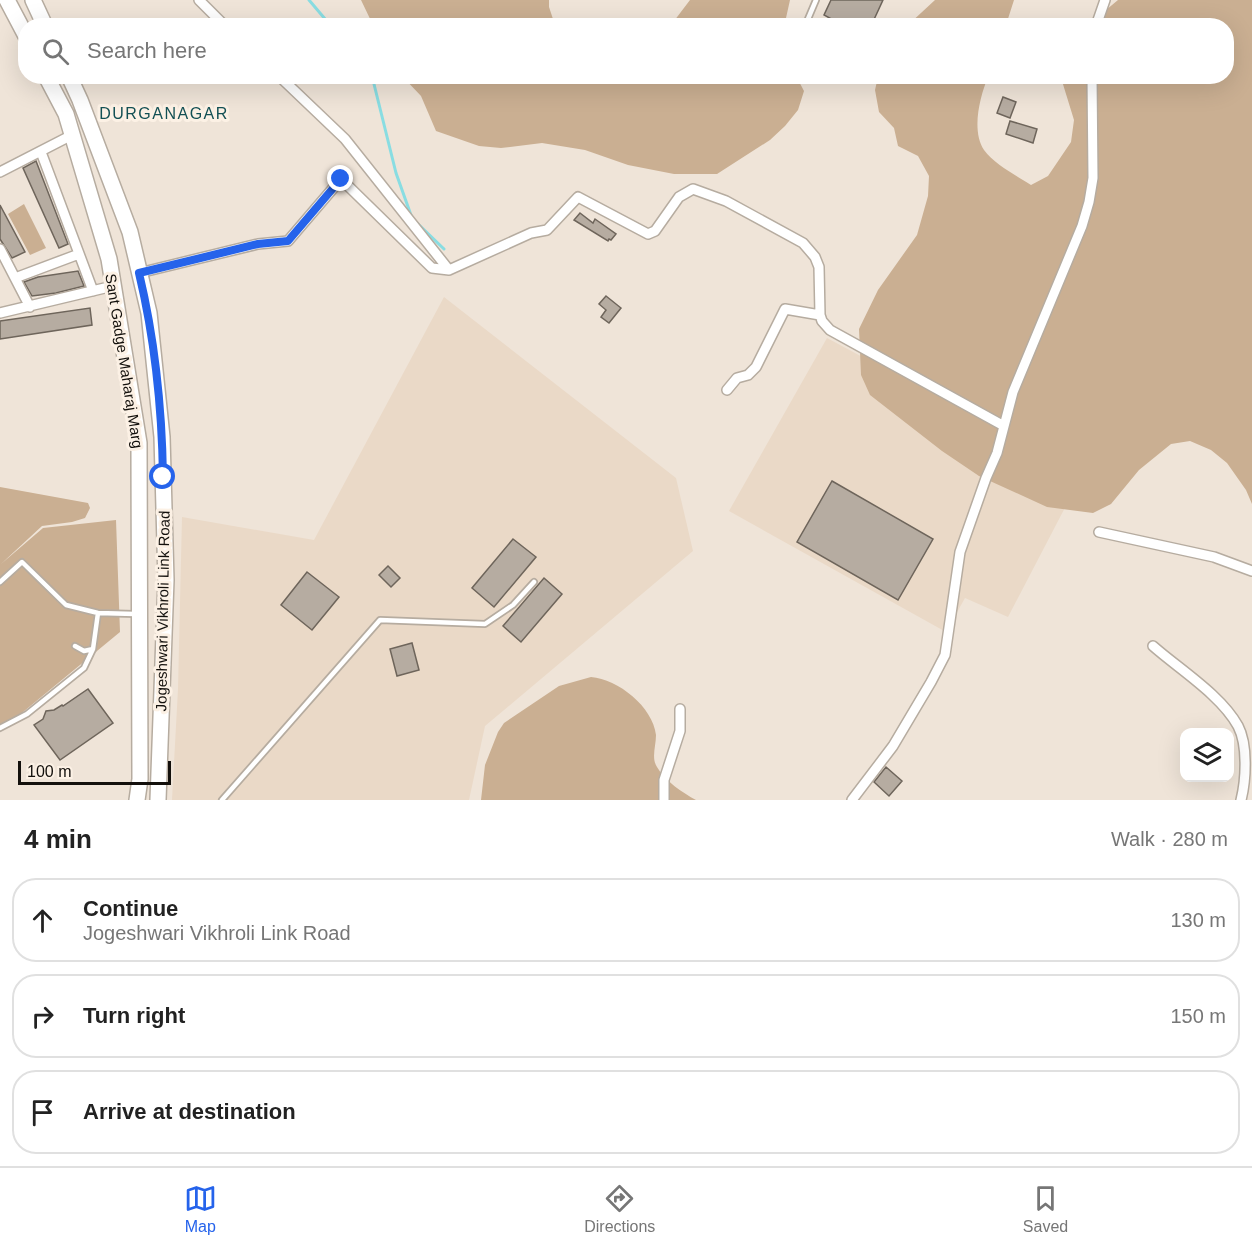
<!DOCTYPE html>
<meta charset="utf-8">
<style>
:root{--surface:#fff;--page:#f2f2f2;--text:#222;--muted:#767676;--line:#e0e0e0;--accent:#2563eb}
body{margin:0;font-family:Arial,sans-serif;background:var(--page);color:var(--text)}
.controls{position:absolute;right:18px;bottom:18px;display:grid;overflow:hidden;border-radius:12px;box-shadow:0 6px 24px #0002}
.controls button{width:54px;height:54px;display:grid;place-items:center;padding:0;border:0;border-bottom:2px solid var(--line);background:var(--surface);color:var(--text);font:30px sans-serif}
.scale{position:absolute;left:18px;bottom:15px;width:153px;box-sizing:border-box;padding-left:6px;border:3px solid #13100c;border-top:0;font-size:16px;line-height:21px;white-space:nowrap;color:#13100c;-webkit-text-stroke:4px #fcf1e5;paint-order:stroke}
.stop{position:absolute;width:18px;height:18px;margin:-14px;border:4px solid #2563eb;border-radius:50%;background:#fff}
.stop.end{background:#2563eb;border-color:#fff;box-shadow:0 2px 6px #0008}
.list{margin:0;padding:0;list-style:none}
h2{display:flex;justify-content:space-between;align-items:center;height:78px;margin:0;padding:0 24px;font-size:26px}
h2 small{font-size:20px;font-weight:400;color:var(--muted)}
.list li{display:grid;grid-template-columns:39px 1fr auto;gap:18px;align-items:center;box-sizing:border-box;height:84px;margin:0 12px 12px;padding:0 12px;border:2px solid var(--line);border-radius:24px}
.list b{display:block;font-size:22px;white-space:nowrap}
.list p{margin:0;font-size:20px;white-space:nowrap;color:var(--muted)}
.list em{font-size:20px;font-style:normal;color:var(--muted)}
.icon{flex:none;width:33px;height:33px;fill:none;stroke:currentColor;stroke-width:2;stroke-linecap:round;stroke-linejoin:round}
.map{position:relative;flex:none;width:1252px;height:800px;overflow:hidden}
.search{position:absolute;background:var(--surface);box-shadow:0 6px 24px #0002;left:18px;right:18px;top:18px;height:66px;display:flex;align-items:center;gap:15px;box-sizing:border-box;padding:0 21px;border-radius:24px;color:var(--muted);font-size:22px}
.sheet{height:366px;background:var(--surface)}
nav{display:flex;justify-content:space-around;align-items:center;box-sizing:border-box;height:84px;border-top:2px solid var(--line);background:var(--surface);font-size:16px;color:var(--muted)}
nav a{display:grid;justify-items:center;gap:3px}
nav .on{color:var(--accent)}
.map>svg:first-child{display:block}
.built{fill:#ead9c7}
.green{fill:#caaf92}
.lines{fill:none;stroke-linecap:round;stroke-linejoin:round}
.stream{stroke:#89dde2;stroke-width:3}
.building{fill:#b6aca1;stroke:#6e655b;stroke-width:1.5}
.lane-casing{stroke:#b6aca0;stroke-width:8}
.street-casing{stroke:#b6aca0;stroke-width:12}
.primary-casing{stroke:#b6aca0;stroke-width:18}
.lane{stroke:#fff;stroke-width:4.5}
.street{stroke:#fff;stroke-width:9}
.primary{stroke:#fff;stroke-width:15}
.route{stroke:#2563eb;stroke-width:8}
.labels{text-anchor:middle;stroke-width:6;stroke-linejoin:round;paint-order:stroke}
.street-label{font-size:15px;fill:#13100c;stroke:#fcf1e5}
.neighbourhood-label{font-size:16px;letter-spacing:1.5px;fill:#135054;stroke:#fcf1e5}
</style>
<div class="map">
<svg width="1252" height="800" viewBox="0 0 1252 800">
<rect width="100%" height="100%" fill="#efe4d8"/>
<!-- built -->
<path class="built" d="M444,297L676,478L693,551L485,726L469,800H172L178,689L182,517L314,540Z
M827,338L1082,475L1008,617L965,598L946,632L729,511Z"/>
<!-- green -->
<path class="green" d="M361,0H549V7L555,25H373Z
M690,0H790L786,18L788,25H671Z
M935,0H1014L1006,25H908Z
M1118,0H1252V504L1246,490L1227,463L1211,450L1190,441L1171,444L1139,470L1111,504L1093,513L1047,507L979,476L942,451L870,395L861,375L859,329L878,290L917,235L928,196L929,176L918,156L898,146L894,128L879,112L875,90L878,77H988C980,96 971,131 984,150C995,165 1016,175 1031,185L1048,176L1071,142L1074,120L1062,81L1063,77L1226,76V26L1088,25Z
M796,76L804,91L798,110L785,126L770,140L717,174H674L628,165L585,150L542,143L501,148L479,146L436,131L421,96L403,77Z
M24,204L46,248L30,255L8,214Z
M0,487L88,503L90,508L85,518L72,522L42,526L1,564L43,528L116,520L120,632L0,731Z
M591,677C618,679 653,707 656,735C656,746 651,758 657,767C665,781 683,793 696,800H481L485,765L498,732L504,723L559,686Z"/>
<g class="lines">
<!-- stream -->
<path class="stream" d="M309,0L331,26
M372,76L396,173L412,218
M417,223L444,249"/>
</g>
<!-- building -->
<path class="building" d="M831,0H883L871,26H844L824,15Z
M1003,97L1016,102L1010,118L997,113Z
M1010,121L1037,129L1033,143L1006,134Z
M36,161L68,244L59,248L23,168Z
M0,205L25,252L12,258L0,239Z
M580,213L593,223L595,219L616,234L611,240L609,239L608,241L574,220Z
M78,271L84,286L56,293L32,296L24,282L38,277Z
M606,296L621,308L609,323L601,317L606,310L599,304Z
M90,308L92,325L0,339V321Z
M832,481L933,539L898,600L797,542Z
M513,539L536,557L494,607L472,588Z
M388,566L400,578L391,587L379,575Z
M307,572L339,597L312,630L281,605Z
M544,578L562,594L521,642L503,626Z
M412,643L419,670L397,676L390,649Z
M88,689L113,723L60,760L34,725L43,719L46,711L54,710L62,705L63,706Z
M886,767L902,781L889,796L874,782Z"/>
<g class="lines">
<defs>
<path id="lane" d="M805,26L816,0
M0,582L22,562L66,605L98,613L135,614
M75,646L84,651L93,649
M0,728L27,714L84,668L93,649L98,613
M222,800L380,620L485,624L513,605L534,582"/>
<path id="street" d="M199,0L225,26
M1096,26L1105,0
M279,76L345,139L449,270
M41,152L93,291
M0,172L72,135
M0,249L30,307
M139,273L258,244L288,241L341,179L432,268L449,270L531,233L547,230L578,197L648,234L655,231L679,197L693,189L726,201L803,243L815,257L819,267L820,315L822,321L830,330L1004,426
M15,278L79,254
M0,313L113,286
M727,390L737,378L748,375L756,367L785,309L820,315
M1099,532L1214,557L1252,571
M1153,646C1179,669 1221,695 1238,726C1248,745 1246,780 1241,800
M664,800V780L680,731V709
M852,800L893,746L931,682L945,655L960,552L986,478L997,453L1013,392L1082,226L1089,202L1093,178L1092,76"/>
<path id="primary" d="M7,0L26,36
M33,0L45,26
M46,76L66,114L109,259L139,443L140,779L137,800
M69,76L80,100L130,232L149,313L162,437L166,580L158,800"/>
</defs>
<!-- lane casing -->
<use href="#lane" class="lane-casing"/>
<!-- street casing -->
<use href="#street" class="street-casing"/>
<!-- primary casing -->
<use href="#primary" class="primary-casing"/>
<!-- lane -->
<use href="#lane" class="lane"/>
<!-- street -->
<use href="#street" class="street"/>
<!-- primary -->
<use href="#primary" class="primary"/>
</g>
<g class="lines">
<!-- route -->
<path class="route" d="M163,477C162,409 155,340 139,273L258,244L288,241L341,179"/>
</g>
<g class="labels">
<!-- street labels -->
<g class="street-label">
<text transform="translate(124 361) rotate(81)" y="5">Sant Gadge Maharaj Marg</text>
<text transform="translate(163 611) rotate(-89)" y="5">Jogeshwari Vikhroli Link Road</text>
</g>
<!-- neighbourhood labels -->
<g class="neighbourhood-label">
<text x="164" y="119">DURGANAGAR</text>
</g>
</g>
</svg>
<div class="controls">
<button><svg class="icon" aria-label="layers" viewBox="0 0 24 24"><path d="M12 4l9 5-9 5-9-5zM3 14l9 5 9-5"/></svg></button>
</div>
<div class="scale">100 m</div>
<div class="stop" style="left:163px;top:477px"></div>
<div class="stop end" style="left:341px;top:179px"></div>
<div class="search"><svg class="icon" aria-label="search" viewBox="0 0 24 24"><circle cx="10" cy="10" r="6"/><path d="M15 15l6 6"/></svg>Search here</div>
</div>
<section class="sheet">
<h2>4 min<small>Walk · 280 m</small></h2>
<ul class="list">
<li><svg class="icon" aria-label="ahead" viewBox="0 0 24 24"><path d="M12 20V5M6 11l6-6 6 6"/></svg><div><b>Continue</b><p>Jogeshwari Vikhroli Link Road</p></div><em>130 m</em></li>
<li><svg class="icon" aria-label="right" viewBox="0 0 24 24"><path d="M7 20v-9h11M14 6l5 5-5 5"/></svg><div><b>Turn right</b></div><em>150 m</em></li>
<li><svg class="icon" aria-label="arrive" viewBox="0 0 24 24"><path d="M6 21V4h12l-3 4 3 4H6"/></svg><div><b>Arrive at destination</b></div></li>
</ul>
</section>
<nav>
<a class="on"><svg class="icon" aria-label="map" viewBox="0 0 24 24"><path d="M3 6l6-2 6 2 6-2v14l-6 2-6-2-6 2zM9 4v14M15 6v14"/></svg>Map</a>
<a><svg class="icon" aria-label="directions" viewBox="0 0 24 24"><path d="M12 3l9 9-9 9-9-9zM9 14v-3h6M13 9l2 2-2 2"/></svg>Directions</a>
<a><svg class="icon" aria-label="saved" viewBox="0 0 24 24"><path d="M7 4h10v16l-5-4-5 4z"/></svg>Saved</a>
</nav>
